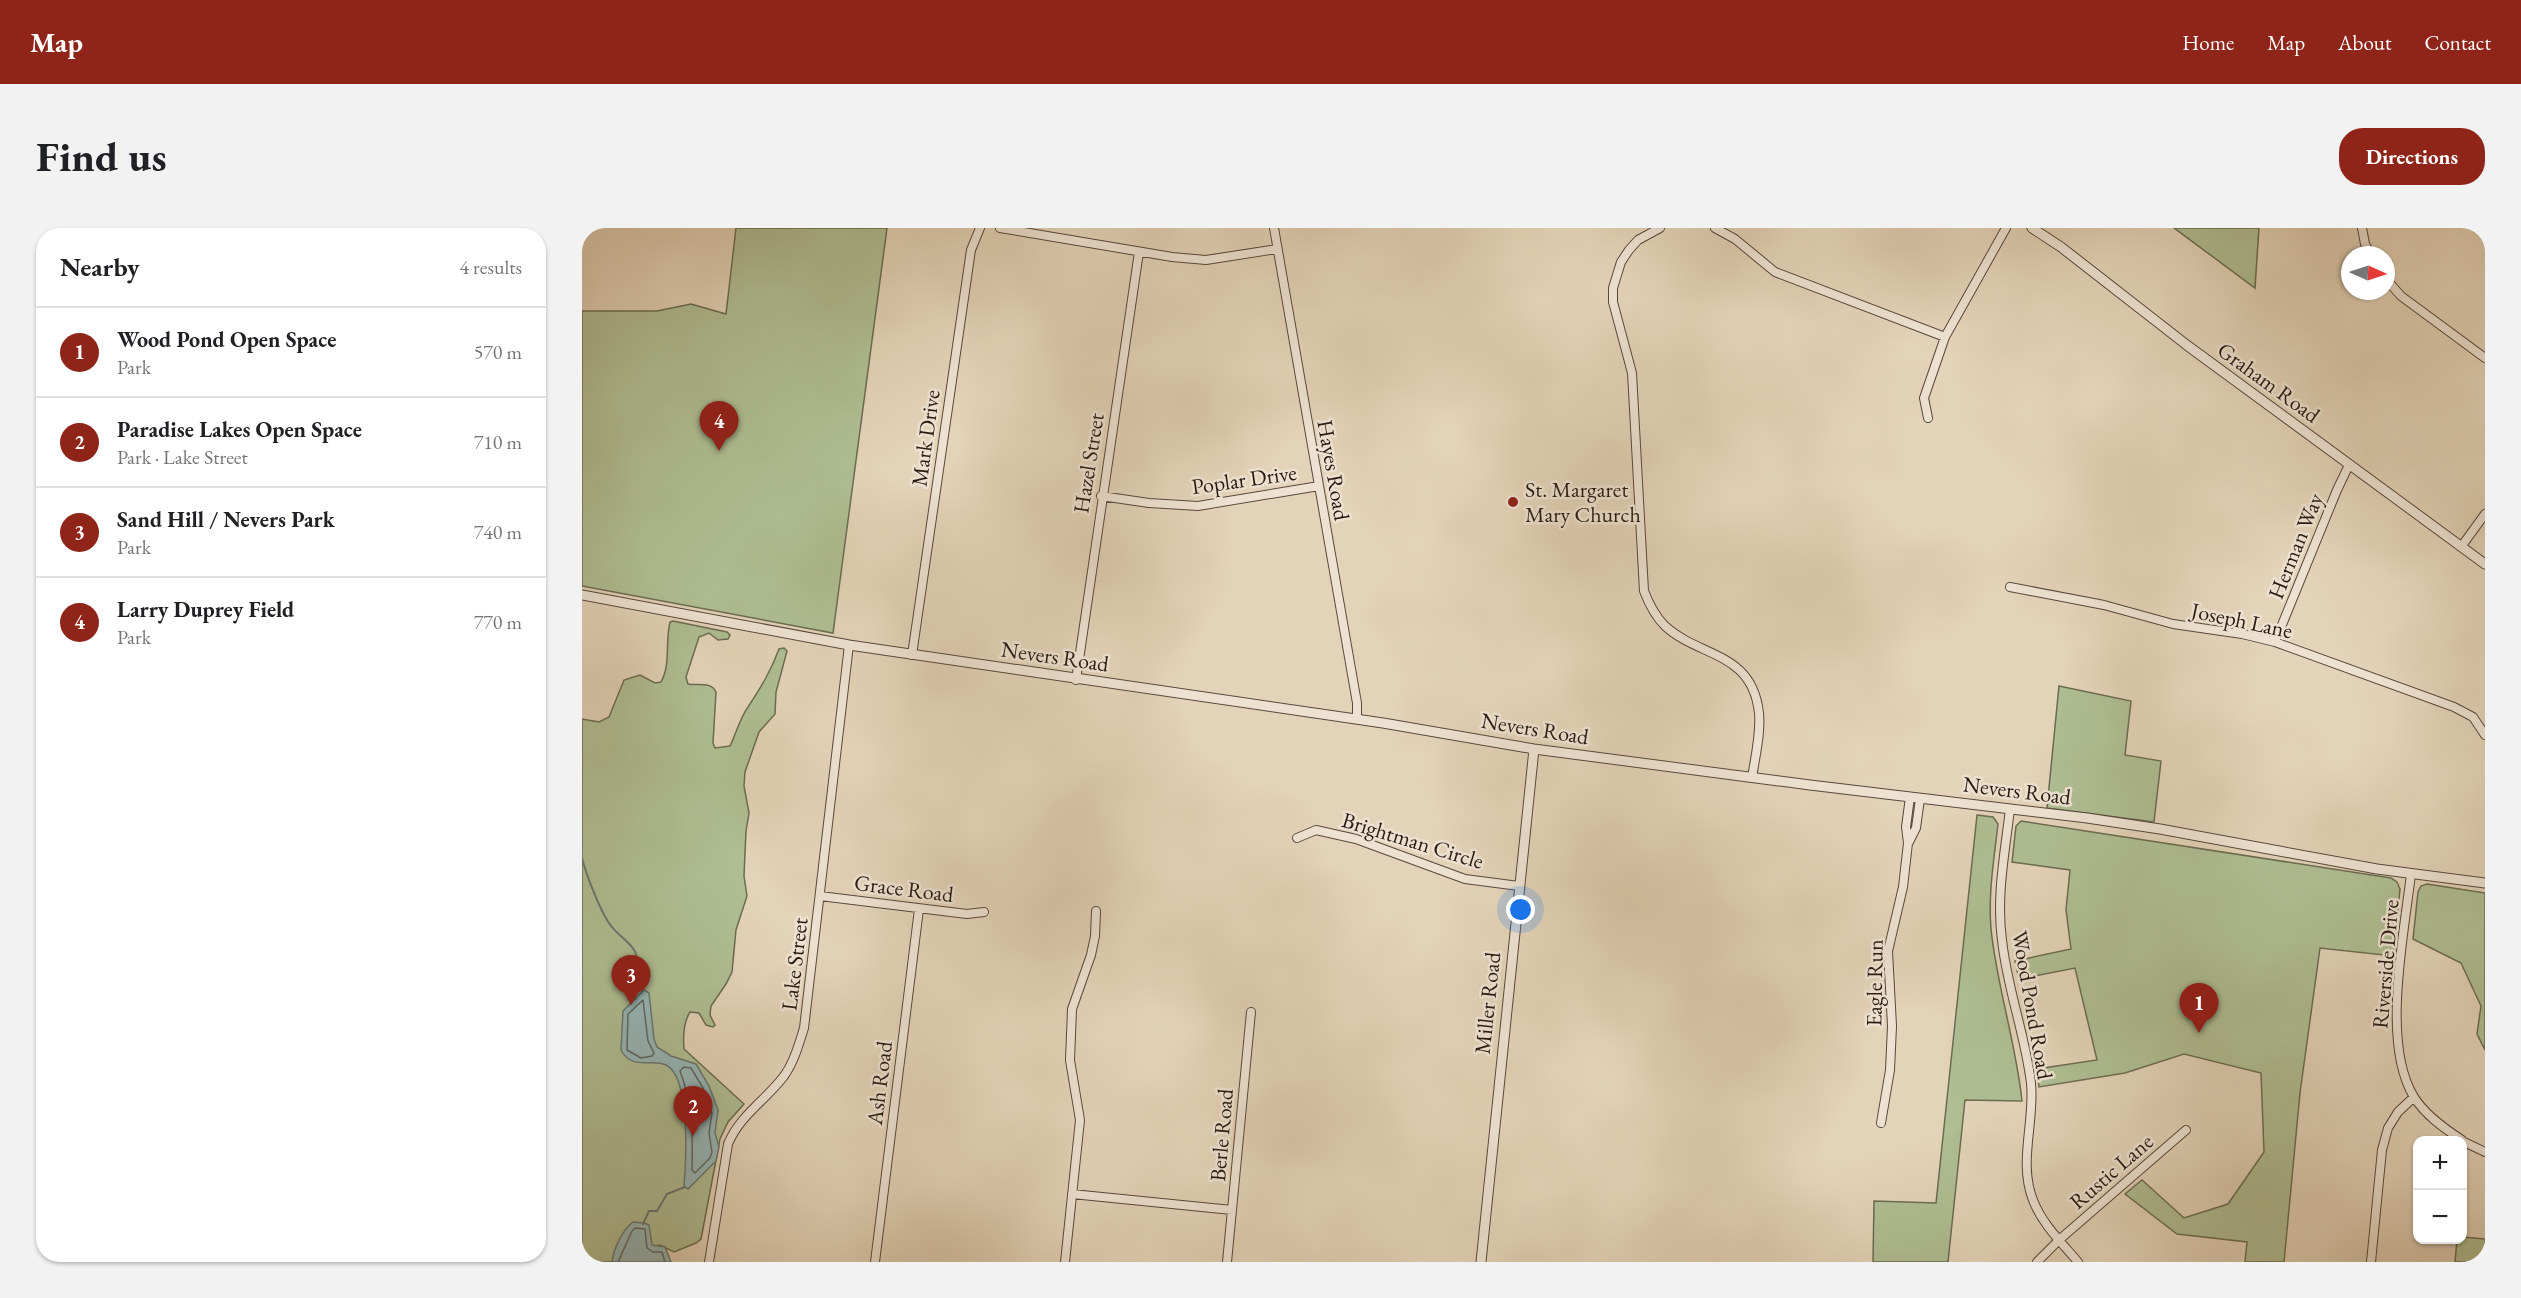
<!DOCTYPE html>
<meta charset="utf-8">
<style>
:root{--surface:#fff;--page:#f2f2f2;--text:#202124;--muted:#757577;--line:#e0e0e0;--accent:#8f2418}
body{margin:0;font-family:"EB Garamond",serif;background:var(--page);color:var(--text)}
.controls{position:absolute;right:18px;bottom:18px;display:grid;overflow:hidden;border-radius:12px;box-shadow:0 2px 4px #0004}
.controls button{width:54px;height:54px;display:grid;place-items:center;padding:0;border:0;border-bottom:2px solid var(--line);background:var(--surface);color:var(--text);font:30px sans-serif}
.compass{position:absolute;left:1759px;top:18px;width:54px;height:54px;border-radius:50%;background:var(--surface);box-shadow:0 2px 4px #0004;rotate:93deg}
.you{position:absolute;left:939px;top:682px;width:21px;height:21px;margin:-15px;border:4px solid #fff;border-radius:50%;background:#1a73e8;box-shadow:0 0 0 9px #1a73e833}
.badge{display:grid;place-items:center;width:39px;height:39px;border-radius:50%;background:var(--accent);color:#fff;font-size:20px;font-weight:700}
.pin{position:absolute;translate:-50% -50px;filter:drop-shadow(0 2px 3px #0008)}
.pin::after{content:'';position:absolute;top:32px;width:21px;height:18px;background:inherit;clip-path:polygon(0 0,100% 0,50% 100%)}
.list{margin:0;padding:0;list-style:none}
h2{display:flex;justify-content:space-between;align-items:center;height:78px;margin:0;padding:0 24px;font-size:26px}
h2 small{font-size:20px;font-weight:400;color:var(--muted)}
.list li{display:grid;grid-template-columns:39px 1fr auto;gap:18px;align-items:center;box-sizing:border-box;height:90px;padding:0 24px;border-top:2px solid var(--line)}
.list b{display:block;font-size:22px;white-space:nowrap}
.list p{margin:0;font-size:20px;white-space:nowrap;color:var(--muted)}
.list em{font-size:20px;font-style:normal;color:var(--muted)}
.map{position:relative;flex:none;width:1903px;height:1034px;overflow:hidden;border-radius:24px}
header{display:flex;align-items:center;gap:36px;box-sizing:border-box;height:84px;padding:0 30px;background:var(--accent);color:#fff}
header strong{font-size:28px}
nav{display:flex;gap:33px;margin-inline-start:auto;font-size:21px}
.intro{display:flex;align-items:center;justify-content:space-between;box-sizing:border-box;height:144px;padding:0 36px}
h1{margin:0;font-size:42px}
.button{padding:15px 27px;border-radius:24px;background:var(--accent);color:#fff;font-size:21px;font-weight:700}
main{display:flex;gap:36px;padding:0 36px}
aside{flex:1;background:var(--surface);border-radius:24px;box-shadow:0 2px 4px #0004}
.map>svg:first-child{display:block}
.green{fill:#afbe93;stroke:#6c6c52;stroke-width:1.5}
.water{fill:#96b6b6;stroke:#6b7874;stroke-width:1.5}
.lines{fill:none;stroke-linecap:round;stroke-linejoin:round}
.shore{stroke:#606864;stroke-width:1.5}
.stream{stroke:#6b7874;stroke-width:2}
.minor-casing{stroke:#58483c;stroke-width:10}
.tertiary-casing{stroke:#58483c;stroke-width:11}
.minor{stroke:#ede2d1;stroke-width:8}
.tertiary{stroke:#ede2d1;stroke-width:9}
.poi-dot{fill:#8f2418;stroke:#ede2d1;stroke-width:2}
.labels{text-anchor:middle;stroke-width:5;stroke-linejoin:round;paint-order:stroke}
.street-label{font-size:22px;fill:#2a1a12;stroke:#ede2d1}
.poi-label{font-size:22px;fill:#2a1a12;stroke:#ede2d1;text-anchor:start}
</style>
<header>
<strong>Map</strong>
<nav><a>Home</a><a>Map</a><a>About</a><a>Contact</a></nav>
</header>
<div class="intro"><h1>Find us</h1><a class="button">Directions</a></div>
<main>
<aside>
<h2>Nearby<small>4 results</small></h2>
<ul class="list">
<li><span class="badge">1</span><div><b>Wood Pond Open Space</b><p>Park</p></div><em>570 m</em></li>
<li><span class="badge">2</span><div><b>Paradise Lakes Open Space</b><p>Park · Lake Street</p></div><em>710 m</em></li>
<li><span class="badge">3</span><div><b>Sand Hill / Nevers Park</b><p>Park</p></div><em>740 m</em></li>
<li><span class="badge">4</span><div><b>Larry Duprey Field</b><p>Park</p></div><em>770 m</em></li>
</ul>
</aside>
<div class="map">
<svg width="1903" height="1034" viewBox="0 0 1903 1034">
<rect width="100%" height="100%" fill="#e3d3b8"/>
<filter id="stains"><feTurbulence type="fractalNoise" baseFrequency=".00333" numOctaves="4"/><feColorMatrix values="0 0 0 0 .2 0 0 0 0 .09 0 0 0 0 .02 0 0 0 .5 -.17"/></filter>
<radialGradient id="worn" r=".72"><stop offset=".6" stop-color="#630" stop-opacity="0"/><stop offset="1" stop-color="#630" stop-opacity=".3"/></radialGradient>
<!-- green -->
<path class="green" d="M154,0H305L251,405L0,358V83H75L109,76L144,86Z
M1592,0H1677L1673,60Z
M91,393L145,404L148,407L146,411L136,412L127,405L117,409L104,449L106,456C116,458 129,453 134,464L131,515L133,520L148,518C154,506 158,490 166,479C179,459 189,443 197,421L202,420L205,423L194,464L193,486L177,504L163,544L162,558L167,585L164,603L162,648L165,668L154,702L150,744L144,756L129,778L128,787L133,797L131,799L124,797L117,785L108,784C101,795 101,809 102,821L162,876L146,894L138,911L119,1011L114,1015L92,1024L78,1017L73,1018L70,1034H0V491L17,494L27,489L42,452L58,447L73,455L79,454C89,436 83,414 88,394Z
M1477,458L1549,473L1543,527L1579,533L1572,594L1465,580Z
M1395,587L1411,589L1416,596C1412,631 1406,666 1409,701C1415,759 1434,815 1440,873L1383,872L1366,1034H1291L1292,973L1354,975Z
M1439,593L1809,650L1815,654L1818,661L1811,728L1738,720L1718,865L1702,1034H1663L1665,1014L1595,1006L1543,966L1560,952L1602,990L1646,976L1682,924L1679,845L1602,826L1543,845L1457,859L1455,841L1515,832L1493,740L1437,751L1433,733L1489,721L1484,682L1488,642L1430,634L1434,598Z
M1845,656L1903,665V822L1895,806L1899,778L1879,735L1831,711L1836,664L1839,658Z
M1881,1009L1903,1011V1034H1873L1875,1012H1880Z"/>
<!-- water -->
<path class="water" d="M62,762L67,765L72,811L75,819L89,828L114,836L127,858L136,882L133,905L137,919L134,933L106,961L102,958C104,934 109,849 84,837C69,830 50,843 39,822L41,783Z
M51,994L62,995L67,997L70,1017L83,1019L89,1034H30C31,1022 41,1001 51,994Z"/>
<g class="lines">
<!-- shore -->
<path class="shore" d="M61,772L66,813L72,825L70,828L59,830L45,822L46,786Z
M102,839L109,840L121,860L130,885L127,905L130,924L128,930L113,945L110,942C111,908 110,874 98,843Z
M36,1034L50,1003L53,1000L63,1001L65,1020L71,1024H80L83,1034"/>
<!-- stream -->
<path class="stream" d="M0,630C4,646 19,686 30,699C41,713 58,718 55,739L47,745L43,752L47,762L54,771
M61,996L67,983H75L85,966L103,959"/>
<defs>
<path id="minor" d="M418,0L590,29L624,32L695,21
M692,0L775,475V491
M1078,0L1056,12L1047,22L1039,34L1031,60V74L1050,145L1062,363C1067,376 1073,388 1083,398C1118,430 1170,423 1177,485C1179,506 1173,529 1170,550
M1133,0L1153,11L1193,44L1363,109
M1780,0L1783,16L1789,27
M1804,51L1819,68L1903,130
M1346,190L1342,170L1363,109L1424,0
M519,268L567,275L616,278L737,258
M1879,319L1903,286
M1428,359L1522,377L1591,396L1660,406L1693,414L1872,479L1891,489L1903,507
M1693,414L1755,262L1767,237
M330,427L389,22L398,0
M494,452L557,24
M1428,581C1423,624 1414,669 1420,712C1425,760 1443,806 1449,855C1453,894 1436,934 1451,972C1460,996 1480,1015 1496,1034
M715,610L734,602L774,611L883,651L937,658
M1327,614L1334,600L1338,571
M1829,646C1822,707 1799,816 1832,869C1843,887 1863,901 1880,912
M238,668L385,686L402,684
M1299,895L1308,842L1310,798L1306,723L1321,659L1326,615L1324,599L1328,569
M1880,913L1903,924
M490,966L650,982
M127,1034L146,916C158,887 184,872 202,848C212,834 217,816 222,800L267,417
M293,1034L337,681
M483,1034L498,892L488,832L490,781L509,727L513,708L514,683
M645,1034L669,784
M1455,1034L1477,1012L1604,902
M1789,1034L1800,922L1806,900L1816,884L1832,869"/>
<path id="tertiary" d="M1450,0L1479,19L1606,118L1903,336
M0,367L267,417L801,495L952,521L1228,557L1505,590L1578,601L1795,641L1903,655
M899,1034L952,521"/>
</defs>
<!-- minor casing -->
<use href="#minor" class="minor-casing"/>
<!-- tertiary casing -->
<use href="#tertiary" class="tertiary-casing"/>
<!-- minor -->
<use href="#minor" class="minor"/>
<!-- tertiary -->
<use href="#tertiary" class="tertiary"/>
</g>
<!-- markers -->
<circle class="poi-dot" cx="931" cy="274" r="6"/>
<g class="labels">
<!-- street labels -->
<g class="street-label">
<text transform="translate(1687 154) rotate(36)" y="8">Graham Road</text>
<text transform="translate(343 210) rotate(-82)" y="8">Mark Drive</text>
<text transform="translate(506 235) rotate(-81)" y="8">Hazel Street</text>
<text transform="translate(752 242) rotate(80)" y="8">Hayes Road</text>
<text transform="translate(662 251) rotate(-8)" y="8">Poplar Drive</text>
<text transform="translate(1713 318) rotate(-68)" y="8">Herman Way</text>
<text transform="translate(1660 392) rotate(12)" y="8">Joseph Lane</text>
<text transform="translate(473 428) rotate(8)" y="8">Nevers Road</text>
<text transform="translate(953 500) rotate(9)" y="8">Nevers Road</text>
<text transform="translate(1435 562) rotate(7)" y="8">Nevers Road</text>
<text transform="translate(831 612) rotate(17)" y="8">Brightman Circle</text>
<text transform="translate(322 660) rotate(7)" y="8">Grace Road</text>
<text transform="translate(212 736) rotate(-83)" y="8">Lake Street</text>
<text transform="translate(1803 736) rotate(-85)" y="8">Riverside Drive</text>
<text transform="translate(1292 755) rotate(-89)" y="8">Eagle Run</text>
<text transform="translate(905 775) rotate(-84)" y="8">Miller Road</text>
<text transform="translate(1451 777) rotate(80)" y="8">Wood Pond Road</text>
<text transform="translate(297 855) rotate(-83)" y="8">Ash Road</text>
<text transform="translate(639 907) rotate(-85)" y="8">Berle Road</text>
<text transform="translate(1529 943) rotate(-41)" y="8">Rustic Lane</text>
</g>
<!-- poi labels -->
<g class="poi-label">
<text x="943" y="269">St. Margaret<tspan x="943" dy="25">Mary Church</tspan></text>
</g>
</g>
<rect width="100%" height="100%" filter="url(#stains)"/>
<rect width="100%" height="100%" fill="url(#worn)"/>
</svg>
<div class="controls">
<button>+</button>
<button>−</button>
</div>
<svg class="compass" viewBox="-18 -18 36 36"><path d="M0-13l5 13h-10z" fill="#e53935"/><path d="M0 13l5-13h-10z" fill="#757577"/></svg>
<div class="you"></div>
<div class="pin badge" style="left:1617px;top:805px">1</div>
<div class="pin badge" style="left:111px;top:908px">2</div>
<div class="pin badge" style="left:49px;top:777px">3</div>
<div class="pin badge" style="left:137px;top:223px">4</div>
</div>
</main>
